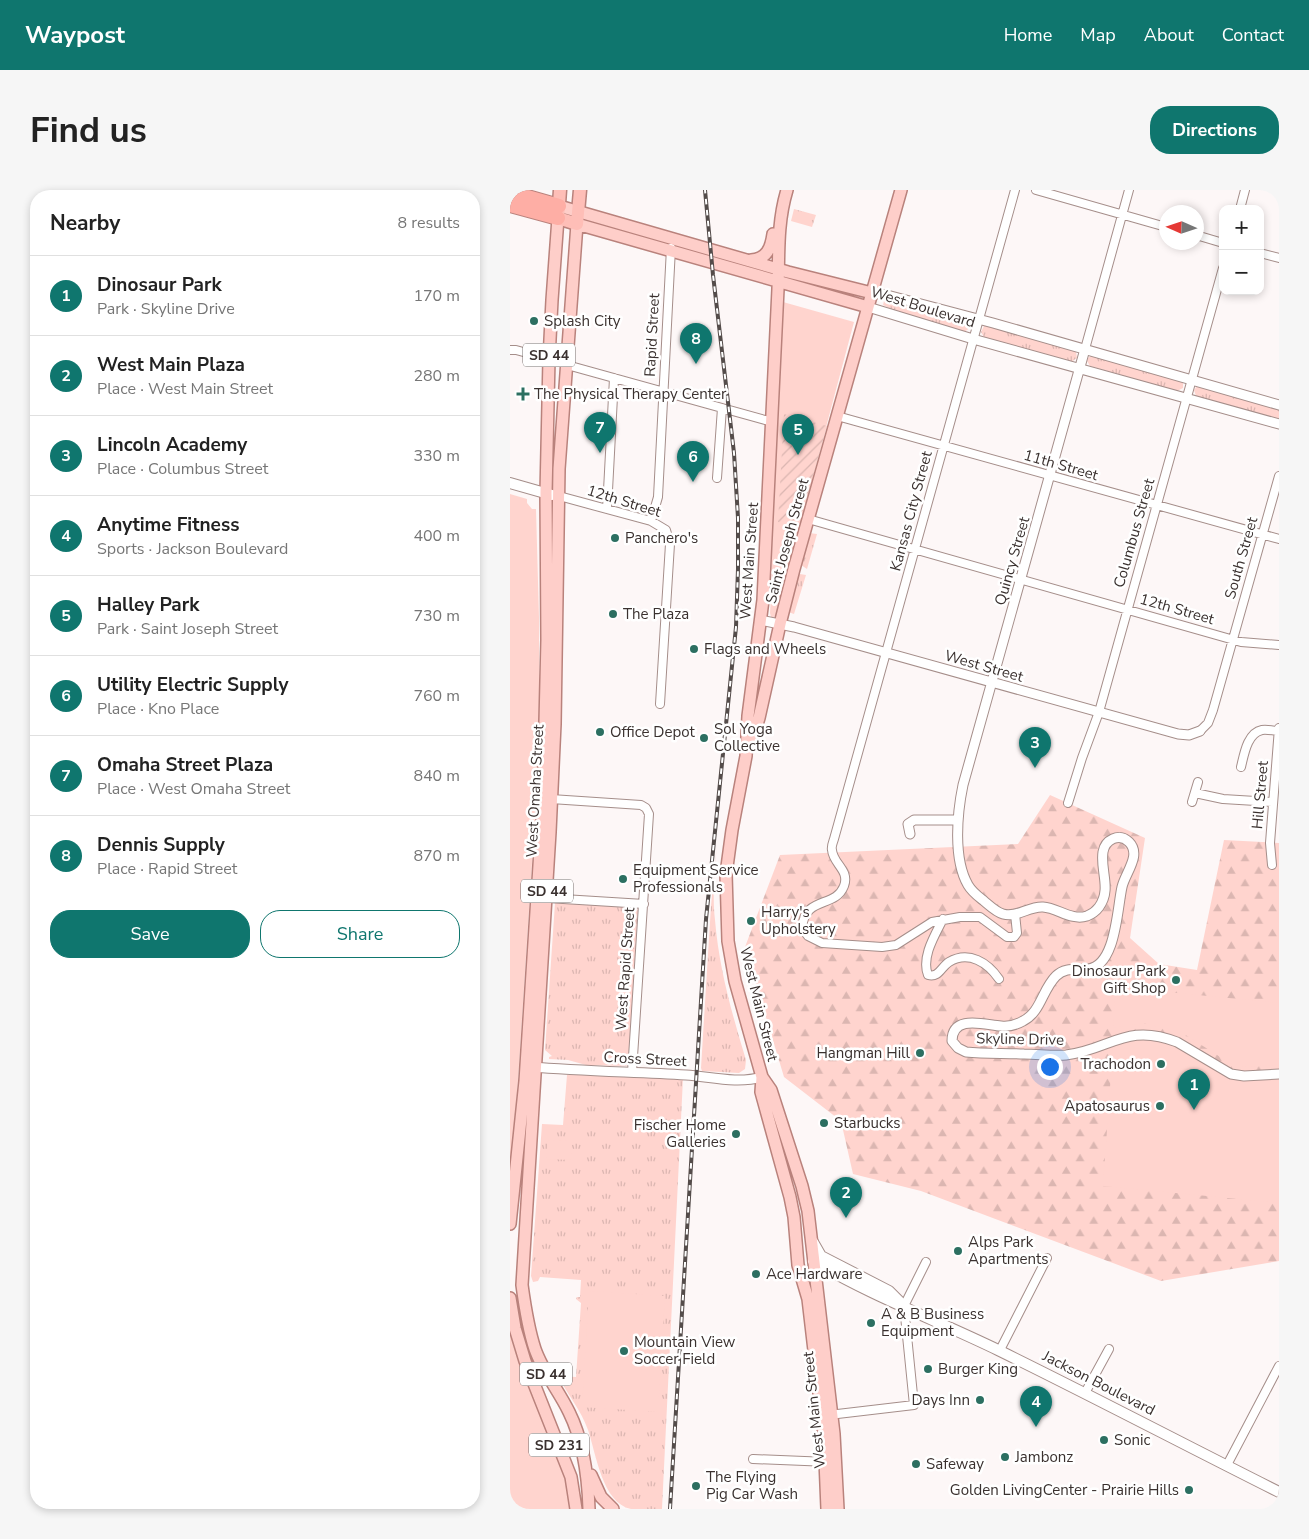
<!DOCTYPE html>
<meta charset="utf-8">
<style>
:root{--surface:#fff;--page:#f6f6f6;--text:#222;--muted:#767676;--line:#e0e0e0;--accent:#0f766e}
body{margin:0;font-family:"Nunito Sans",sans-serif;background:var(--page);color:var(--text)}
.controls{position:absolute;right:15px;top:15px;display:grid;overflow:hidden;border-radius:10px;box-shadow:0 2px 8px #0003}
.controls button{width:45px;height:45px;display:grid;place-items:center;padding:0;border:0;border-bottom:1px solid var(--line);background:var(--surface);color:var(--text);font:25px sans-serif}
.compass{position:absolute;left:649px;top:15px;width:45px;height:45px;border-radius:50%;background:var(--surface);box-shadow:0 2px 8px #0003;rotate:273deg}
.you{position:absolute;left:539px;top:876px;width:18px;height:18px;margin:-12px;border:4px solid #fff;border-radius:50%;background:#1a73e8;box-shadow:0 0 0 8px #1a73e833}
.badge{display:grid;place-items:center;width:32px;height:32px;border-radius:50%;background:var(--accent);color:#fff;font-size:16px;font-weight:700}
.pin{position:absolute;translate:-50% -41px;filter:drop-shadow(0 1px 2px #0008)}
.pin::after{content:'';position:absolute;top:26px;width:18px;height:15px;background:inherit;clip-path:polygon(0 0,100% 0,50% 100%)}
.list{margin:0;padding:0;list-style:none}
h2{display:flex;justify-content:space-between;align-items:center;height:65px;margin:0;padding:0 20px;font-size:21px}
h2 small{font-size:16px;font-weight:400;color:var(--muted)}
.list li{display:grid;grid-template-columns:32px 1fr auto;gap:15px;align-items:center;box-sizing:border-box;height:80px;padding:0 20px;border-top:1px solid var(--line)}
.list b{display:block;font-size:19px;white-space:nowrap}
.list p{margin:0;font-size:16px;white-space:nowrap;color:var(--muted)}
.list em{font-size:16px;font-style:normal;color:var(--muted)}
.actions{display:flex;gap:10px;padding:15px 20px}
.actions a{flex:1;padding:11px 0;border:1px solid var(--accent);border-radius:20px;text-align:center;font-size:18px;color:var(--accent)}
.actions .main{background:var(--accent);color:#fff}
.map{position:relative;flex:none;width:769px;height:1319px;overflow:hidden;border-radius:20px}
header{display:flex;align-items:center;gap:30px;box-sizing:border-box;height:70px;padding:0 25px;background:var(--accent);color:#fff}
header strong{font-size:24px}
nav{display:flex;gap:28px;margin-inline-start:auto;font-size:18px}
.intro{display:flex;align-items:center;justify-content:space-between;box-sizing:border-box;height:120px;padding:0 30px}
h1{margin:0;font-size:35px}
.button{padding:12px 22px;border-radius:20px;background:var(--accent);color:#fff;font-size:18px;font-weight:700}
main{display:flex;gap:30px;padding:0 30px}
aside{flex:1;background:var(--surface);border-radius:20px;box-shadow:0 2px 8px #0003}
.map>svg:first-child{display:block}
.grass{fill:url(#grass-tufts)}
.forest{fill:url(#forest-firs)}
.park{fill:#ffd4ce}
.garden{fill:url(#garden-furrows)}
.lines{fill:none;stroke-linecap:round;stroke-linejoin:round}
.minor-casing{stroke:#a58e8a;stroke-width:10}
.tertiary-casing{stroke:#a58e8a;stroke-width:11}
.secondary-casing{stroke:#a58e8a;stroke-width:12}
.primary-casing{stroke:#b9827c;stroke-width:14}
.trunk-casing{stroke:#b9827c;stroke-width:15}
.motorway-casing{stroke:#b9827c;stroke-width:16}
.minor{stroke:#fff;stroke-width:8}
.tertiary{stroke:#fff;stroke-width:9}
.secondary{stroke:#fff;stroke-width:10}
.primary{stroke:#fecec9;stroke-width:11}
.trunk{stroke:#febeb7;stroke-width:12}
.motorway{stroke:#feaea5;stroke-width:14}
.rail-casing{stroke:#544c4a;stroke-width:4}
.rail{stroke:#fff;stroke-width:2;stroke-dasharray:5.5;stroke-linecap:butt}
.poi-dot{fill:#2c6f61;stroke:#fff;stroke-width:2}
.labels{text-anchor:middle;stroke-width:5;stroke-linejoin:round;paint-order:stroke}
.shield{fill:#fff;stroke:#756f6d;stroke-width:1}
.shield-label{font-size:14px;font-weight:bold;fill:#3a312f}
.street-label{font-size:15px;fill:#3a312f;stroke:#fff}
.poi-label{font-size:15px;fill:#3a312f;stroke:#fff;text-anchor:start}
</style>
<header>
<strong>Waypost</strong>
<nav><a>Home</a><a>Map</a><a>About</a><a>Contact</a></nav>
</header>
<div class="intro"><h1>Find us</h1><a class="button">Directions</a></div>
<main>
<aside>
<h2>Nearby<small>8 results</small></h2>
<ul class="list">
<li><span class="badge">1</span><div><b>Dinosaur Park</b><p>Park · Skyline Drive</p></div><em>170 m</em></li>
<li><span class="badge">2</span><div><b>West Main Plaza</b><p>Place · West Main Street</p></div><em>280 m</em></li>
<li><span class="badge">3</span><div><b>Lincoln Academy</b><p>Place · Columbus Street</p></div><em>330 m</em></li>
<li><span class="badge">4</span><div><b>Anytime Fitness</b><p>Sports · Jackson Boulevard</p></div><em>400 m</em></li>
<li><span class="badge">5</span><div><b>Halley Park</b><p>Park · Saint Joseph Street</p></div><em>730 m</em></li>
<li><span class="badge">6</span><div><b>Utility Electric Supply</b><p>Place · Kno Place</p></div><em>760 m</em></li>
<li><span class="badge">7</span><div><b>Omaha Street Plaza</b><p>Place · West Omaha Street</p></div><em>840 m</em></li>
<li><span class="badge">8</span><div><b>Dennis Supply</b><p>Place · Rapid Street</p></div><em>870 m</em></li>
</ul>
<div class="actions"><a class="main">Save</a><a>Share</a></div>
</aside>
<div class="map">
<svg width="769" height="1319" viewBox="0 0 769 1319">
<defs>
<pattern id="grass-tufts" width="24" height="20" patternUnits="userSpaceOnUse" patternTransform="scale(1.25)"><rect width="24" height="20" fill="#ffd4ce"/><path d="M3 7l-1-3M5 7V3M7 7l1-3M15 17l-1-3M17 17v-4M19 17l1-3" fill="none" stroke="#dbb6b1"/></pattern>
<pattern id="forest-firs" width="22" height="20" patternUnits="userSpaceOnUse" patternTransform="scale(1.25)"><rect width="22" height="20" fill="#ffd4ce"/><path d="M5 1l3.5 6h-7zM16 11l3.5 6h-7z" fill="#dbb6b1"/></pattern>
<pattern id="garden-furrows" width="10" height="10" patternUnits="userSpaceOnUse" patternTransform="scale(1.25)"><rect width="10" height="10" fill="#ffd4ce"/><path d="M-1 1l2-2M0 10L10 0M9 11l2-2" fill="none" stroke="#dbb6b1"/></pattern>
</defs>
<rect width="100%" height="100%" fill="#fdf7f7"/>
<!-- grass -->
<path class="grass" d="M284,19L306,25L302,37L281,31Z
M374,111L410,117L457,130L460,133V138L454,142L392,124L373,115Z
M474,136H479L563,160L566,162L567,168L561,172L474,147L471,142Z
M582,165L670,189L673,192V198L667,201L580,176L577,171L578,168Z
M687,196L769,217V230L686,206L684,200Z
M299,343L307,344L297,379L291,375Z
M290,384L296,385L284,424L278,422L288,385Z
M207,653C205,679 202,705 205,730C209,778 222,824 236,870L235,879L229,883L192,881L191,878L201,716Z
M45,713L121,716L125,717L128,720L119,873L116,876L76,875L58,870L39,869V867L42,866L35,860Z
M57,885H116L173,888L152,1319C143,1319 130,1319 121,1319C92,1313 86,1263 78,1240C71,1220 58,1205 48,1186L66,1187L71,1113L66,1109L67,1107H70L71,1090L30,1087L28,1091L23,1092L21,1086L32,934L53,935Z"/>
<!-- forest -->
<path class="forest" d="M540,605L635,648L620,748L649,774L687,780L714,650L769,653V1071L651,1091L411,1001L343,984L331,931L274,887L235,757L270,665L508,654Z"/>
<!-- park -->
<path class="park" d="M273,112L344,132L266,425L264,427H261L260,423L262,391L261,378Z
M0,304L17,309V313L22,319H26L29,428V565L0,1014Z
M606,797L769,813V875L729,877L718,872L671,842L632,833L603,838Z
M627,849C650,851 670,856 689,869C699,876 707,883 719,888C733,893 753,889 769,888V1013L593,996L603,855Z
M38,950L62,951L61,970L36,969Z
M79,1101L155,1106L148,1222L72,1217Z
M0,1141L16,1191L55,1284L60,1319H0Z"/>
<!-- garden -->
<path class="garden" d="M274,224L317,236L288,338L268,332Z"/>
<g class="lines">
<defs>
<path id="minor" d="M526,0L656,37
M730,19L735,0
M686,45L713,53
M750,63L769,68
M575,159L619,0
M0,160H6L39,169
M57,175L255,230L262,231
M327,226L769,349
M207,288L212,218
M49,306L141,331L156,340L160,354L150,514
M97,319L104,188
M298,329L731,452L769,455
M141,331L148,307L161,58
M690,541L698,533L703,520L769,286
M731,577C734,565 737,543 752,540C757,539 764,541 769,541
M685,603L713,609L762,612
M41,609L131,615L136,618L139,624L122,882
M682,612L688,592
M558,613L572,568L589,522L713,78
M762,675L760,653L769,538
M37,708L134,714
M505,724L507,743L504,747H497L470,727H450L422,732L386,755L372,757L312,753L298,746L292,738C295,705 325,719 334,696C340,680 323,674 322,660C321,657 323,652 324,649L505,0
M433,729C425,745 411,767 418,785C429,788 431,777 439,772C459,760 478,773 489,789
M490,1160L537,1068
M575,1203L599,1159
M319,1225L404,1215L394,1116L416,1072
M243,1269L319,1272
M717,1275L769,1176"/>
<path id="tertiary" d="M362,103L377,105L483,133L769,215
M358,117L463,149L769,234
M575,159L453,595C447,624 443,669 458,695C462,702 469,707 474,711C480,716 486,722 493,724C507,728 519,716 533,717C548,718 561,731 577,726C582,724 586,721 589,717C602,699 590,681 593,662C595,650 609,642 619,652C632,665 615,683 612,697C607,719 606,776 578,779C566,780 555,777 546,786C532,800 531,822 513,831C506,835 499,837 491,836C475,835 442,824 442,851L448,858L456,862C475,864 495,863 514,864C528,864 542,866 556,865C600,860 616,832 667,852L721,884L734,886L769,884
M250,430L284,437L668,544L679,545L690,541
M400,644L398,634L404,630H448
M21,877C73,881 124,882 176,885C202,887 227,894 252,887"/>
<path id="secondary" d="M0,293L42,305
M303,1052L311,1066L379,1101L391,1113
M303,1071C362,1106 426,1130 488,1160C582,1206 675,1255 769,1302"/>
<path id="primary" d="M277,0C267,33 269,65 268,99L253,410L238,526L236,566L222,640L216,684L218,751L225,791L252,887L261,900L292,996L298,1021L324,1244L328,1319
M49,16L278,82L362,103
M241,70C257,69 261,58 263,44
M242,550L249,528L270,434L284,379L391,0
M252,887L251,902L280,1007L284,1027L288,1075L298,1109L314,1246L317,1319
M0,1034L15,891L33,614L37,450L36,303L39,169L42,110L48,28
M0,1108L5,1138L15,1171L61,1287L66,1319
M81,1285L91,1307L103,1319
M79,1319C78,1286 74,1252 59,1222C49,1201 33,1182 25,1159C18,1138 15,1117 12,1095L40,642L45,534L49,279L67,34L358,117"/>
<path id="trunk" d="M50,0L48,28L67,34L70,0"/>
<path id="motorway" d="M0,2L49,16
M0,15L48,28"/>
</defs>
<!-- minor casing -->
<use href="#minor" class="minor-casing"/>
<!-- tertiary casing -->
<use href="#tertiary" class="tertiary-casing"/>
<!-- secondary casing -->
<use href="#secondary" class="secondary-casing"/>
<!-- primary casing -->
<use href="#primary" class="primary-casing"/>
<!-- trunk casing -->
<use href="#trunk" class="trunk-casing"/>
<!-- motorway casing -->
<use href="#motorway" class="motorway-casing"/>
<!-- minor -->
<use href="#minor" class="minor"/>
<!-- tertiary -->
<use href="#tertiary" class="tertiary"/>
<!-- secondary -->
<use href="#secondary" class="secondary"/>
<!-- primary -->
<use href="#primary" class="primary"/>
<!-- trunk -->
<use href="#trunk" class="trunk"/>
<!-- motorway -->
<use href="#motorway" class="motorway"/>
<defs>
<path id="rail" d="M160,1319L196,729L226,437L228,379V328L224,263L203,85L195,0"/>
</defs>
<!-- rail casing -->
<use href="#rail" class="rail-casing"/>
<!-- rail -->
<use href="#rail" class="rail"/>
</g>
<!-- markers -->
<g class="poi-dot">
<circle cx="24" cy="131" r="5"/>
<path d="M10.5 196.5h5v5h5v5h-5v5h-5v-5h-5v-5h5z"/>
<circle cx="105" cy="348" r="5"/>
<circle cx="103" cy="424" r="5"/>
<circle cx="184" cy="459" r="5"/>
<circle cx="90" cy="542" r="5"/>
<circle cx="194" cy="548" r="5"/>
<circle cx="113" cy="689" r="5"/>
<circle cx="241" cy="731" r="5"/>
<circle cx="666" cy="790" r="5"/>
<circle cx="410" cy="863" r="5"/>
<circle cx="651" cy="874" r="5"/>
<circle cx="650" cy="916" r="5"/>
<circle cx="314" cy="933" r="5"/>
<circle cx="226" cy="944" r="5"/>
<circle cx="448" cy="1061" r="5"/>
<circle cx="246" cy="1084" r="5"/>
<circle cx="361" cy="1133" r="5"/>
<circle cx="114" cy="1161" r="5"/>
<circle cx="418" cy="1179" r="5"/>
<circle cx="470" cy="1210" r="5"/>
<circle cx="594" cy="1250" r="5"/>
<circle cx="495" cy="1267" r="5"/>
<circle cx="406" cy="1274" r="5"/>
<circle cx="186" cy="1296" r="5"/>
<circle cx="679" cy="1300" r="5"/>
</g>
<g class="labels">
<!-- shield labels -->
<g class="shield">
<rect x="13" y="153.5" width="52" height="23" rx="4"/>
<rect x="11" y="689.5" width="52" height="23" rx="4"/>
<rect x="10" y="1172.5" width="52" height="23" rx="4"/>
<rect x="19" y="1243.5" width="60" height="23" rx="4"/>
</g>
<g class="shield-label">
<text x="39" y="170">SD 44</text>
<text x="37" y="706">SD 44</text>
<text x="36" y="1189">SD 44</text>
<text x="49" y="1260">SD 231</text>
</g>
<!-- street labels -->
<g class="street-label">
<text transform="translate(413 117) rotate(17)" y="5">West Boulevard</text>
<text transform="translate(142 145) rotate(-87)" y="5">Rapid Street</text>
<text transform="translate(551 275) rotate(16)" y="5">11th Street</text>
<text transform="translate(114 311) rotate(17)" y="5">12th Street</text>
<text transform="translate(401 321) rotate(-75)" y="5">Kansas City Street</text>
<text transform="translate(624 343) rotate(-74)" y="5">Columbus Street</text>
<text transform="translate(277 351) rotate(-75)" y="5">Saint Joseph Street</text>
<text transform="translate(731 368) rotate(-74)" y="5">South Street</text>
<text transform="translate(239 371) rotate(-86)" y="5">West Main Street</text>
<text transform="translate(502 371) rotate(-74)" y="5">Quincy Street</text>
<text transform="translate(667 419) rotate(16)" y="5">12th Street</text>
<text transform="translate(474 476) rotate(16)" y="5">West Street</text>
<text transform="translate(25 601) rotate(-87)" y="5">West Omaha Street</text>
<text transform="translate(750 605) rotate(-85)" y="5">Hill Street</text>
<text transform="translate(115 779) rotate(-86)" y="5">West Rapid Street</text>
<text transform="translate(249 814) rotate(76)" y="5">West Main Street</text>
<text transform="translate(510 849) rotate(1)" y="5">Skyline Drive</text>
<text transform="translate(135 869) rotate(3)" y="5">Cross Street</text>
<text transform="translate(589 1193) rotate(27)" y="5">Jackson Boulevard</text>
<text transform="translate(304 1220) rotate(-96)" y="5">West Main Street</text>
</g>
<!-- poi labels -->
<g class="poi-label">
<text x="34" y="136">Splash City</text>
<text x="24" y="209">The Physical Therapy Center</text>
<text x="115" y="353">Panchero's</text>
<text x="113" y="429">The Plaza</text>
<text x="194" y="464">Flags and Wheels</text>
<text x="204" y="544">Sol Yoga<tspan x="204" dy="17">Collective</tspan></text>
<text x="100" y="547">Office Depot</text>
<text x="123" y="685">Equipment Service<tspan x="123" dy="17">Professionals</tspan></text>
<text x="251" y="727">Harry's<tspan x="251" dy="17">Upholstery</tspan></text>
<text x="656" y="786" text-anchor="end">Dinosaur Park<tspan x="656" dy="17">Gift Shop</tspan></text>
<text x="400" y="868" text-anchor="end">Hangman Hill</text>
<text x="641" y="879" text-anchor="end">Trachodon</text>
<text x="640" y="921" text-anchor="end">Apatosaurus</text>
<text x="324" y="938">Starbucks</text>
<text x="216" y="940" text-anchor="end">Fischer Home<tspan x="216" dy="17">Galleries</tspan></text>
<text x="458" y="1057">Alps Park<tspan x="458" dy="17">Apartments</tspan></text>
<text x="256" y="1089">Ace Hardware</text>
<text x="371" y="1129">A &amp; B Business<tspan x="371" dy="17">Equipment</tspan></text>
<text x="124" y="1157">Mountain View<tspan x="124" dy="17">Soccer Field</tspan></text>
<text x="428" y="1184">Burger King</text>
<text x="460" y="1215" text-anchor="end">Days Inn</text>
<text x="604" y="1255">Sonic</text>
<text x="505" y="1272">Jambonz</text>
<text x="416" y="1279">Safeway</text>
<text x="196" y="1292">The Flying<tspan x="196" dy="17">Pig Car Wash</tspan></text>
<text x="669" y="1305" text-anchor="end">Golden LivingCenter - Prairie Hills</text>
</g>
</g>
</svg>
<div class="controls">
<button>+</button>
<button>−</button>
</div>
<svg class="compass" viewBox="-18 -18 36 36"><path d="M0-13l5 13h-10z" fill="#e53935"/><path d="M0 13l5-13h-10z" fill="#767676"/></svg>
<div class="you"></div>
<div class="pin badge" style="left:684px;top:920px">1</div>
<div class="pin badge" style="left:336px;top:1028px">2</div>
<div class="pin badge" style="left:525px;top:578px">3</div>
<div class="pin badge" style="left:526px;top:1237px">4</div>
<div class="pin badge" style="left:288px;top:265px">5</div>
<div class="pin badge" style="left:183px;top:292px">6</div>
<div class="pin badge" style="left:90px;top:263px">7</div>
<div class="pin badge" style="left:186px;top:174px">8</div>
</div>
</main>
